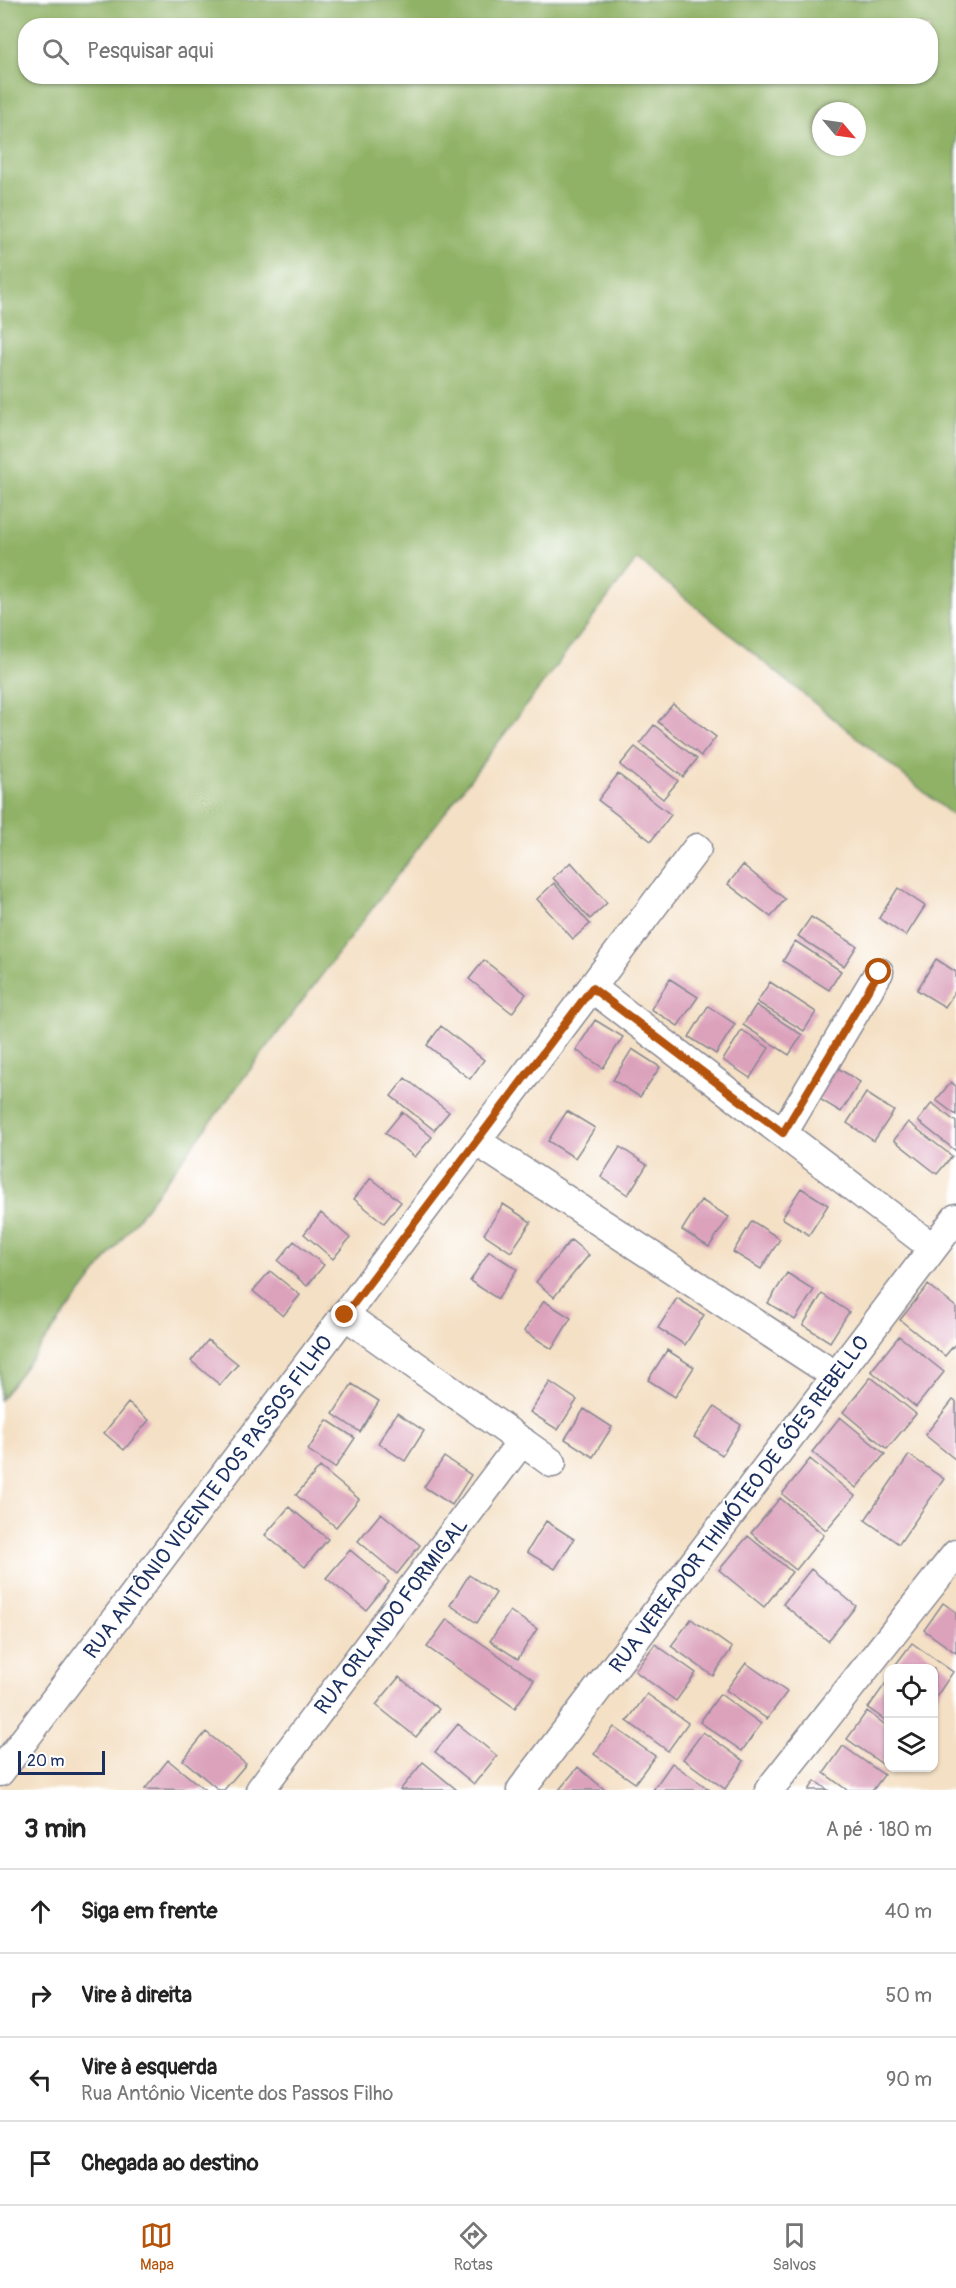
<!DOCTYPE html>
<html lang="pt">
<meta charset="utf-8">
<style>
:root{--surface:#fff;--page:#f2f2f2;--text:#222;--muted:#767676;--line:#e0e0e0;--accent:#b45309}
body{margin:0;font-family:Pangolin,sans-serif;background:var(--page);color:var(--text)}
.controls{position:absolute;right:18px;bottom:18px;display:grid;overflow:hidden;border-radius:12px;box-shadow:0 2px 4px #0004}
.controls button{width:54px;height:54px;display:grid;place-items:center;padding:0;border:0;border-bottom:2px solid var(--line);background:var(--surface);color:var(--text);font:30px sans-serif}
.compass{position:absolute;left:812px;top:102px;width:54px;height:54px;border-radius:50%;background:var(--surface);box-shadow:0 2px 4px #0004;rotate:119deg}
.scale{position:absolute;left:18px;bottom:15px;width:87px;box-sizing:border-box;padding-left:6px;border:3px solid #1b2f5e;border-top:0;font-size:16px;line-height:21px;white-space:nowrap;color:#1b2f5e;-webkit-text-stroke:4px #fff;paint-order:stroke}
.stop{position:absolute;width:18px;height:18px;margin:-14px;border:4px solid #b45309;border-radius:50%;background:#fff}
.stop.end{background:#b45309;border-color:#fff;box-shadow:0 2px 6px #0008}
.list{margin:0;padding:0;list-style:none}
h2{display:flex;justify-content:space-between;align-items:center;height:78px;margin:0;padding:0 24px;font-size:26px}
h2 small{font-size:20px;font-weight:400;color:var(--muted)}
.list li{display:grid;grid-template-columns:39px 1fr auto;gap:18px;align-items:center;box-sizing:border-box;height:84px;padding:0 24px;border-top:2px solid var(--line)}
.list b{display:block;font-size:22px;white-space:nowrap}
.list p{margin:0;font-size:20px;white-space:nowrap;color:var(--muted)}
.list em{font-size:20px;font-style:normal;color:var(--muted)}
.icon{flex:none;width:33px;height:33px;fill:none;stroke:currentColor;stroke-width:2;stroke-linecap:round;stroke-linejoin:round}
.map{position:relative;flex:none;width:956px;height:1790px;overflow:hidden}
.search{position:absolute;background:var(--surface);box-shadow:0 2px 4px #0004;left:18px;right:18px;top:18px;height:66px;display:flex;align-items:center;gap:15px;box-sizing:border-box;padding:0 21px;border-radius:24px;color:var(--muted);font-size:22px}
.sheet{height:414px;background:var(--surface)}
nav{display:flex;justify-content:space-around;align-items:center;box-sizing:border-box;height:84px;border-top:2px solid var(--line);background:var(--surface);font-size:16px;color:var(--muted)}
nav a{display:grid;justify-items:center;gap:3px}
nav .on{color:var(--accent)}
.map>svg:first-child{display:block}
.forest{fill:#90b266;stroke:#567062;stroke-width:1.5;fill-rule:evenodd}
.building{fill:#dca2bc}
.lines{fill:none;stroke-linecap:round;stroke-linejoin:round}
.minor-casing{stroke:#888892;stroke-width:31}
.minor{stroke:#fff;stroke-width:28}
.route{stroke:#b45309;stroke-width:8}
.labels{text-anchor:middle;stroke-width:4.5;stroke-linejoin:round;paint-order:stroke}
.street-label{font-size:21px;fill:#1b2f5e;stroke:#fff}
</style>
<div class="map">
<svg width="956" height="1790" viewBox="0 0 956 1790">
<rect width="100%" height="100%" fill="#fff"/>
<filter id="ink" filterUnits="userSpaceOnUse"><feTurbulence type="fractalNoise" baseFrequency=".0167" numOctaves="2"/><feDisplacementMap in="SourceGraphic" scale="12" xChannelSelector="R" yChannelSelector="G"/><feConvolveMatrix kernelMatrix="1 2 1 2 8 2 1 2 1" color-interpolation-filters="sRGB"/></filter>
<filter id="wash" filterUnits="userSpaceOnUse"><feTurbulence type="fractalNoise" baseFrequency=".008" numOctaves="4" result="noise"/><feDisplacementMap in="SourceGraphic" scale="24" xChannelSelector="R" yChannelSelector="G"/><feGaussianBlur stdDeviation="1.35" result="paint"/><feColorMatrix in="noise" values="0 0 0 0 0 0 0 0 0 0 0 0 0 0 0 0 0 1.4 0 .05"/><feComposite in="paint" operator="in"/></filter>
<g filter="url(#wash)">
<rect width="100%" height="100%" fill="#f4e0c5"/>
<!-- forest -->
<path class="forest" d="M0,0H956V818L637,559L0,1400ZM26,26H930V76H26ZM821,111H857V147H821Z"/>
<g id="blocks">
<!-- building -->
<path class="building" d="M673,704L716,737L701,756L658,722Z
M654,725L697,759L683,777L640,743Z
M635,747L678,781L663,799L620,765Z
M618,774L671,815L651,841L598,800Z
M571,862L607,903L590,919L553,878Z
M743,865L785,899L771,917L728,884Z
M554,883L590,924L573,939L537,899Z
M898,888L925,906L906,936L879,918Z
M811,917L857,946L844,966L798,936Z
M795,941L841,971L829,990L783,961Z
M936,959L956,972V990L945,1007L917,990Z
M484,960L526,994L512,1013L469,979Z
M670,979L698,997L678,1026L651,1009Z
M770,982L816,1012L804,1031L757,1002Z
M756,1005L802,1035L789,1055L743,1025Z
M708,1006L735,1024L716,1054L689,1037Z
M595,1020L623,1037L603,1068L576,1050Z
M441,1026L484,1060L470,1079L427,1045Z
M742,1030L769,1048L750,1078L723,1060Z
M632,1049L660,1067L640,1097L613,1080Z
M833,1065L860,1082L841,1112L813,1095Z
M405,1078L449,1112L434,1130L391,1096Z
M951,1082L956,1086V1115L936,1100Z
M866,1093L894,1111L874,1141L847,1123Z
M932,1103L956,1122V1151L918,1121Z
M567,1111L595,1128L575,1158L548,1141Z
M402,1112L432,1137L415,1157L385,1133Z
M908,1122L952,1156L937,1174L894,1140Z
M620,1147L647,1165L628,1195L601,1177Z
M371,1178L401,1202L384,1223L354,1199Z
M801,1188L828,1205L809,1235L782,1218Z
M701,1200L729,1217L709,1247L682,1230Z
M503,1204L531,1222L511,1252L484,1234Z
M321,1213L350,1238L333,1259L304,1234Z
M752,1221L780,1239L761,1269L733,1252Z
M571,1240L589,1255L554,1297L536,1282Z
M294,1241L324,1265L307,1286L278,1261Z
M489,1251L517,1269L498,1299L470,1281Z
M270,1271L300,1295L283,1316L253,1291Z
M787,1273L814,1290L795,1320L768,1303Z
M928,1285L956,1307V1343L945,1356L900,1320Z
M822,1294L849,1312L830,1342L803,1325Z
M677,1298L704,1315L685,1345L658,1328Z
M544,1301L571,1318L552,1349L524,1331Z
M899,1336L944,1372L916,1407L871,1371Z
M208,1340L238,1364L220,1385L191,1361Z
M667,1350L694,1367L675,1397L648,1380Z
M871,1377L916,1414L887,1449L843,1412Z
M550,1382L577,1400L558,1430L530,1412Z
M352,1384L379,1401L360,1432L333,1414Z
M953,1400L956,1402V1460L925,1435Z
M128,1403L149,1420L124,1450L104,1433Z
M714,1407L741,1425L722,1455L694,1437Z
M584,1409L612,1427L593,1457L565,1439Z
M397,1413L424,1431L405,1461L378,1443Z
M840,1417L885,1454L856,1488L812,1452Z
M327,1420L355,1438L335,1468L308,1450Z
M909,1455L944,1479L899,1544L865,1520Z
M444,1457L471,1475L452,1505L424,1487Z
M810,1459L855,1496L826,1530L782,1494Z
M320,1467L359,1499L336,1527L296,1495Z
M780,1498L824,1535L796,1570L751,1533Z
M289,1507L328,1539L305,1567L265,1535Z
M381,1513L420,1545L397,1574L358,1541Z
M546,1521L574,1539L555,1569L527,1552Z
M748,1536L792,1572L764,1607L719,1570Z
M350,1550L389,1582L366,1610L326,1578Z
M811,1569L856,1606L828,1641L783,1604Z
M469,1575L496,1593L477,1623L450,1605Z
M943,1603L956,1612V1653L924,1630Z
M510,1611L537,1629L518,1659L490,1641Z
M447,1619L534,1680L515,1708L427,1647Z
M691,1619L732,1648L713,1676L671,1646Z
M912,1643L953,1672L934,1700V1668H893Z
M655,1644L696,1673L676,1701L635,1671Z
M746,1663L787,1692L767,1719L726,1690Z
M399,1677L439,1709L416,1737L376,1705Z
M888,1680V1722L868,1708Z
M647,1694L688,1723L668,1751L627,1721Z
M720,1694L761,1724L742,1751L700,1722Z
M867,1711L888,1727V1768L847,1739Z
M458,1724L497,1756L474,1784L435,1752Z
M614,1727L655,1756L635,1783L594,1754Z
M206,1732L246,1764L224,1790H219L183,1760Z
M703,1732L744,1761L725,1789L683,1759Z
M843,1746L884,1775L873,1790H847L824,1773Z
M168,1760L205,1790L145,1789Z
M423,1762L457,1790H400Z
M672,1763L710,1790H653Z
M578,1767L605,1790H559Z
M815,1781L828,1790H809Z"/>
</g>
</g>
<g filter="url(#ink)">
<use href="#blocks" fill-opacity="0" stroke="#888892" stroke-width="1.5"/>
<g class="lines">
<defs>
<path id="minor" d="M592,988L933,1248
M783,1133L879,972
M476,1141L836,1376
M345,1315L552,1463
M0,1772L697,848
M260,1790L522,1441
M521,1790L956,1218
M769,1790L956,1554"/>
</defs>
<!-- minor casing -->
<use href="#minor" class="minor-casing"/>
<!-- minor -->
<use href="#minor" class="minor"/>
</g>
</g>
<g class="lines" filter="url(#ink)">
<!-- route -->
<path class="route" d="M345,1315L592,988L783,1133L879,972"/>
</g>
<g class="labels">
<!-- street labels -->
<g class="street-label">
<text transform="translate(208 1497) rotate(-53)" y="7">RUA ANTÔNIO VICENTE DOS PASSOS FILHO</text>
<text transform="translate(739 1504) rotate(-53)" y="7">RUA VEREADOR THIMÓTEO DE GÓES REBELLO</text>
<text transform="translate(391 1616) rotate(-53)" y="7">RUA ORLANDO FORMIGAL</text>
</g>
</g>
</svg>
<div class="controls">
<button><svg class="icon" aria-label="locate" viewBox="0 0 24 24"><circle cx="12" cy="12" r="6"/><path d="M12 2v4M12 18v4M2 12h4M18 12h4"/></svg></button>
<button><svg class="icon" aria-label="layers" viewBox="0 0 24 24"><path d="M12 4l9 5-9 5-9-5zM3 14l9 5 9-5"/></svg></button>
</div>
<svg class="compass" viewBox="-18 -18 36 36"><path d="M0-13l5 13h-10z" fill="#e53935"/><path d="M0 13l5-13h-10z" fill="#767676"/></svg>
<div class="scale">20 m</div>
<div class="stop" style="left:879px;top:972px"></div>
<div class="stop end" style="left:345px;top:1315px"></div>
<div class="search"><svg class="icon" aria-label="search" viewBox="0 0 24 24"><circle cx="10" cy="10" r="6"/><path d="M15 15l6 6"/></svg>Pesquisar aqui</div>
</div>
<section class="sheet">
<h2>3 min<small>A pé · 180 m</small></h2>
<ul class="list">
<li><svg class="icon" aria-label="ahead" viewBox="0 0 24 24"><path d="M12 20V5M6 11l6-6 6 6"/></svg><div><b>Siga em frente</b></div><em>40 m</em></li>
<li><svg class="icon" aria-label="right" viewBox="0 0 24 24"><path d="M7 20v-9h11M14 6l5 5-5 5"/></svg><div><b>Vire à direita</b></div><em>50 m</em></li>
<li><svg class="icon" aria-label="left" viewBox="0 0 24 24"><path d="M17 20v-9H6M10 6l-5 5 5 5"/></svg><div><b>Vire à esquerda</b><p>Rua Antônio Vicente dos Passos Filho</p></div><em>90 m</em></li>
<li><svg class="icon" aria-label="arrive" viewBox="0 0 24 24"><path d="M6 21V4h12l-3 4 3 4H6"/></svg><div><b>Chegada ao destino</b></div></li>
</ul>
</section>
<nav>
<a class="on"><svg class="icon" aria-label="map" viewBox="0 0 24 24"><path d="M3 6l6-2 6 2 6-2v14l-6 2-6-2-6 2zM9 4v14M15 6v14"/></svg>Mapa</a>
<a><svg class="icon" aria-label="directions" viewBox="0 0 24 24"><path d="M12 3l9 9-9 9-9-9zM9 14v-3h6M13 9l2 2-2 2"/></svg>Rotas</a>
<a><svg class="icon" aria-label="saved" viewBox="0 0 24 24"><path d="M7 4h10v16l-5-4-5 4z"/></svg>Salvos</a>
</nav>
